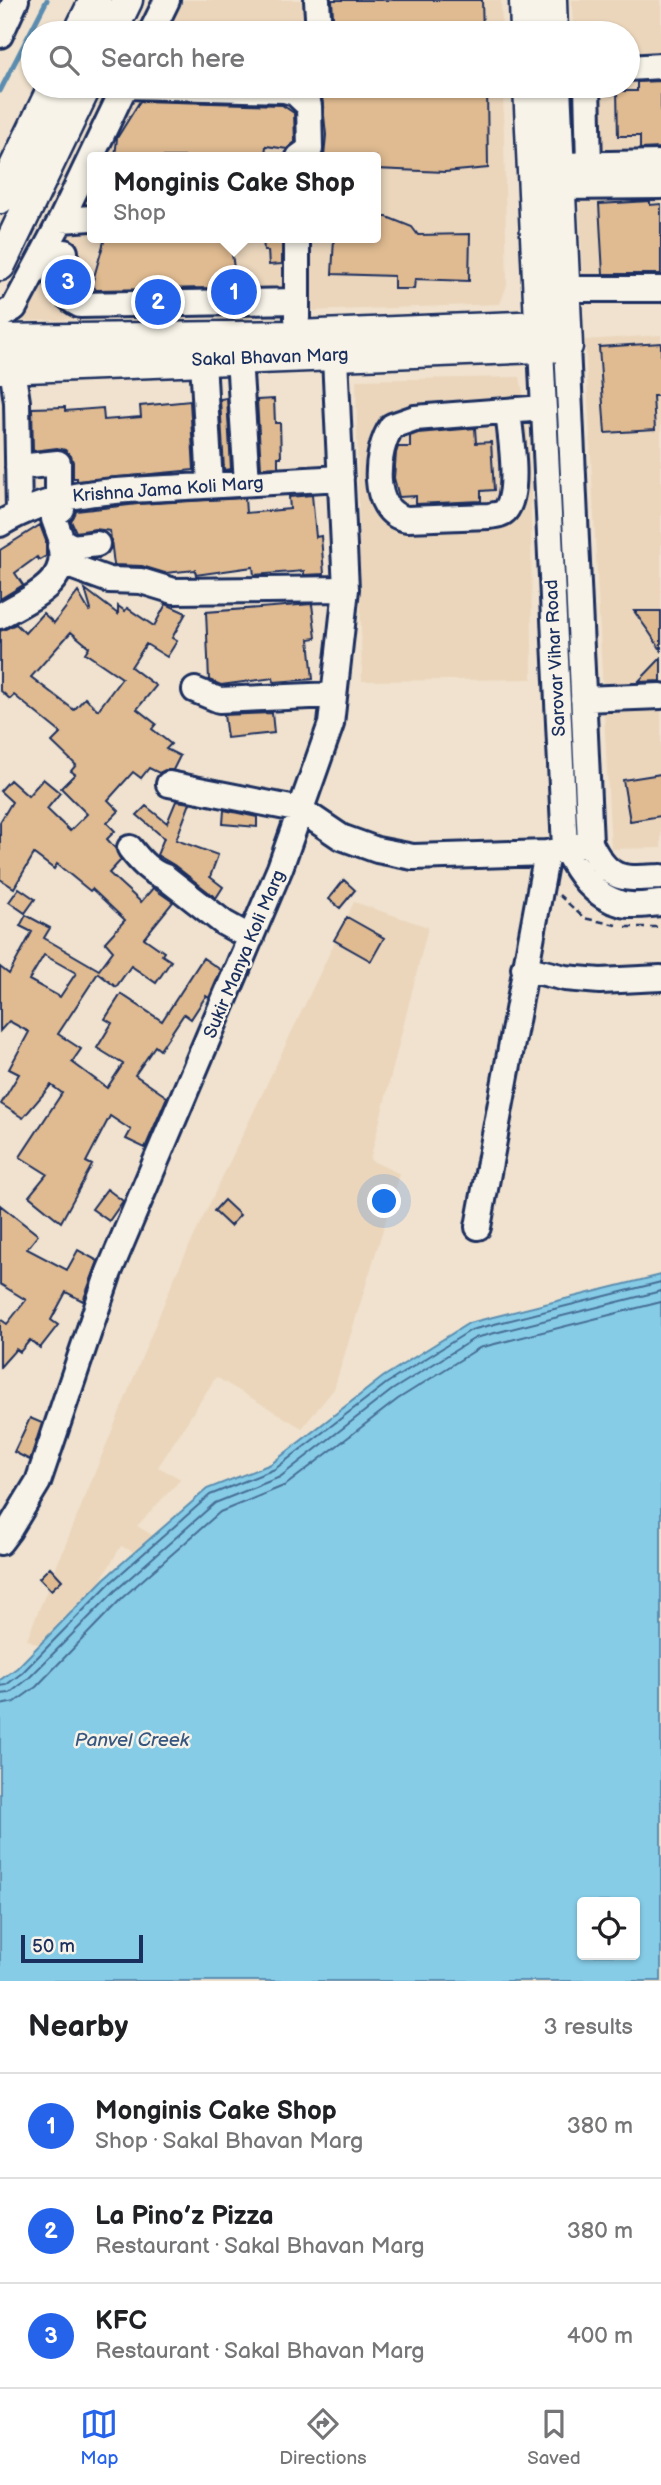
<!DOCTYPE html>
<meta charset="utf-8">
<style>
:root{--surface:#fff;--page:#f2f2f2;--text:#202124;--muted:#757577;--line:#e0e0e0;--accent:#2563eb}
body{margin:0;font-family:"Balsamiq Sans",sans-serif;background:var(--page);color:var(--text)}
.controls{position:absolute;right:21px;bottom:21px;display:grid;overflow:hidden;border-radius:7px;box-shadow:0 2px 5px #0004}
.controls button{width:63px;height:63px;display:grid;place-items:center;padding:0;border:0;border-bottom:2px solid var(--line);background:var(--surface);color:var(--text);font:35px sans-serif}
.scale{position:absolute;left:21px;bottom:18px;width:122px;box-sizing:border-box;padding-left:7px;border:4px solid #1b2f5e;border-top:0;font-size:19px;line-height:24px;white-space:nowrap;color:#1b2f5e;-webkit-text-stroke:5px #f7f3e8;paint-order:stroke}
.you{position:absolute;left:385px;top:1202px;width:24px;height:24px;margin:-18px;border:5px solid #fff;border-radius:50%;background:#1a73e8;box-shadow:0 0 0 10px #1a73e833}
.badge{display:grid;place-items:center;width:46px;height:46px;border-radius:50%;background:var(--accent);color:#fff;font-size:23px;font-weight:700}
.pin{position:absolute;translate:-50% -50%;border:4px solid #fff;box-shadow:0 2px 7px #0006}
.popup{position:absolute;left:87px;top:152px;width:294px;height:91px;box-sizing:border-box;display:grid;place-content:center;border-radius:7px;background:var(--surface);filter:drop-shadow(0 2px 5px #0005);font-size:23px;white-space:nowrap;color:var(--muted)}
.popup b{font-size:26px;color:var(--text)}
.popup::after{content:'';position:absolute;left:50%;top:100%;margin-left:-14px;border:14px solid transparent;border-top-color:var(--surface)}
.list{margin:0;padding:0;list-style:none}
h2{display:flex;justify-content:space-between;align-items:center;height:91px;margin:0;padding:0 28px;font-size:30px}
h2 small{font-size:23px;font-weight:400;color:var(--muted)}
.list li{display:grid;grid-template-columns:46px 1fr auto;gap:21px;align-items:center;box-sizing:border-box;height:105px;padding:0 28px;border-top:2px solid var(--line)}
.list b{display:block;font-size:26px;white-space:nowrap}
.list p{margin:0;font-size:23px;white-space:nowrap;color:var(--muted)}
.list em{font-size:23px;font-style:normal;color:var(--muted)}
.icon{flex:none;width:38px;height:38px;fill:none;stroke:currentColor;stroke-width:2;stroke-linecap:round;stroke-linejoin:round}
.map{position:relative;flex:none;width:661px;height:1981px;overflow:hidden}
.search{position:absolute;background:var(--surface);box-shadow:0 2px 5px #0004;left:21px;right:21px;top:21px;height:77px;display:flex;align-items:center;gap:18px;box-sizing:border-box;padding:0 24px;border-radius:38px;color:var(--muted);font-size:26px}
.sheet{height:406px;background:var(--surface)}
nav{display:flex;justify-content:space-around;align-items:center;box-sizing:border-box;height:98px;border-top:2px solid var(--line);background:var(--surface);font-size:19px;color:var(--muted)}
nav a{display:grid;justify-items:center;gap:4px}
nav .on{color:var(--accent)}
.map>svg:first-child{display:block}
.built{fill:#ebd6bc;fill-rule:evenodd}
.water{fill:#86cce7;stroke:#5b8db0;stroke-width:2;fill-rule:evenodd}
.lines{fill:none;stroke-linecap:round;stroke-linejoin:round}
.shore{stroke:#466e95;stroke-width:2}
.stream{stroke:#5b8db0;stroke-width:5}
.building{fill:#e0bb91;stroke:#1b2f5e;stroke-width:2;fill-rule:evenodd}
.minor-casing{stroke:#1b2f5e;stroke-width:30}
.major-casing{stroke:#1b2f5e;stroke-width:35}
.path{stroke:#1b2f5e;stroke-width:2.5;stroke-dasharray:7 5;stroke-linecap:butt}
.minor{stroke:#f7f3e8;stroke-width:24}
.major{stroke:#f7f3e8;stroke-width:30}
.labels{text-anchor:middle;stroke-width:5;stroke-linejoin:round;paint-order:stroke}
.street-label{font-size:18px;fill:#1b2f5e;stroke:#f7f3e8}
.water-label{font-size:19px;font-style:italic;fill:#365680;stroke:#f7f3e8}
</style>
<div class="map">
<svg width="661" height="1981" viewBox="0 0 661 1981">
<rect width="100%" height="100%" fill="#f0e2ce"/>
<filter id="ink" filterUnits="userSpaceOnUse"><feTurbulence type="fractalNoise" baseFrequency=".0143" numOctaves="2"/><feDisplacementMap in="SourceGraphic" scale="14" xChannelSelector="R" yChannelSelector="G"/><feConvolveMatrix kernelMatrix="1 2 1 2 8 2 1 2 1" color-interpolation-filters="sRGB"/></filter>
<g filter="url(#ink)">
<!-- built -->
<path class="built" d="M155,0H501L502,33H139Z
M572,0H661V298L583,300L575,86H628V33H573Z
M114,86H503L507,285L500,304L1,322ZM92,157H376V238H92Z
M661,335V848L611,849L585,340Z
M520,377L526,410L531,491L532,679L362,681L356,380Z
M354,902L428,927L370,1160L400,1174L334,1389L302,1428L216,1377L158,1467L181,1479L137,1526L169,1545L157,1563L121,1546L57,1655L27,1639L176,1274Z"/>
<!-- water -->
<path class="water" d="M661,1275V1981H0V1680L17,1668L104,1579L207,1489L271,1464L383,1377L469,1323ZM582,1902H635V1955H582Z"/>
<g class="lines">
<!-- shore -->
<path class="shore" d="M0,1686L6,1685L22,1673L109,1584L210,1495L275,1469L387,1383L471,1330L661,1282
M0,1694L10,1693L28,1679L115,1591L215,1503L280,1477L392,1390L475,1338L661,1291
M0,1705L15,1702L36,1687L122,1598L220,1512L286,1485L398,1399L479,1348L661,1302"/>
<!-- stream -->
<path class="stream" d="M0,91L47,0"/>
</g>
<!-- building -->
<path class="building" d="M332,0H482L483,33H334Z
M661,81V148L640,149V136H618L617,91H637V82Z
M321,86H487L488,168L445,172L376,169V157H324L326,135Z
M140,101L282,105L294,113L295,142L287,149L266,146L265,155L226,157H115L117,138Z
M650,201V205L661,204V274H603L599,204Z
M376,217H387L412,227L418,235L470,234L469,281L415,279L414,289H394V276L332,274L334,238H376Z
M105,238H230L236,284L212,288L96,290L92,284Z
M263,238H282V264L269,265L268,251H264Z
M661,343V396H653L655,430L605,433L599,347Z
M227,398L231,469L224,470L220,399Z
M274,399L275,423H280L281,457H278V467L261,468L257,400Z
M190,401L194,470L77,481V478H73V462L71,456L65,450L57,448L33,451L32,408L65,407V411L103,408L104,420L141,417L140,406Z
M475,428L476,443L491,442L494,490L481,491V501L416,504V496L399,497L394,478L396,453L398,447H410V436L418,433Z
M312,495L316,537L321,536L324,574L304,575V571L254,575L253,567L196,575L195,570L165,573L142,566L114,565L110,531L95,529L76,532L71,521L76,511L138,504L245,498L246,513L290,509L289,497Z
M40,525L46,541V556L39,560L37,557L15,573L23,585L0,599V550Z
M85,589L118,614V606L125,611L127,608L154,626L166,604L186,613L172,638L177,641L167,657L146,644L131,667L156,686L137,709L156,724L152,729L171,744L166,749L180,756L173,770H165L159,773L149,768L141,778L133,772L108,800L119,811L107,823L115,831L107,839L115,848L121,860L109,873L141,902L153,888L173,902L144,938L164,952L162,955L171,961L156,983L131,966L116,987L98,973L58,1034L81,1049L72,1062L107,1088L123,1064L97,1048L112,1023L105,1019L121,994L162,1021L203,958L221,970L209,998L206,996L191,1019L184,1014L160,1050L155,1046L135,1075L167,1097L145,1148L126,1139L131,1130L110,1116L86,1162L92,1165L61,1222L29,1196L47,1174L20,1157L62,1093L51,1085L23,1118L1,1104L19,1074L9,1069L29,1032L9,1021L0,1031V967L9,974L32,932L20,926L26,915L50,928L44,938L99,970L113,951L105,942L125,920L92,889L90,891L57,864L54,869L34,854L14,888L0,879V822L12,802L0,791L10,780L28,796L43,779L60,793L47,809L70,831L87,814L61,788L75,774L71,771L76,765L52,742L61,733L14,695L10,699L0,690V631L16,624L25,633L43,613L54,623L78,592L89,611L91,610ZM71,632L89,647L85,653L122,678L98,710L85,698L74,710L31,677ZM44,955L76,973L60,997L29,980Z
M312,604L316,638L309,639L313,679L274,682L273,678L221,685L209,680L206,612Z
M634,611H661V650L649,632Z
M661,658V681L638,682Z
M272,713L274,733L227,738L224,715Z
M661,774V816L630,821L623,780Z
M176,801L190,803L176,840L218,855L210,877L223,887L216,898L174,865L157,855L164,838L137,815L146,806L167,823Z
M224,810L257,817V827L223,824Z
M344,880L355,890L340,908L329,899Z
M19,888L35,899L25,913L9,902Z
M347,917L384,938L371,961L334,940Z
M107,1189L123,1201L109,1221L92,1209Z
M224,1200L240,1215L230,1226L214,1211Z
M0,1205L38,1235L27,1249L67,1270L78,1250L98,1261L83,1301L66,1292L51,1320L58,1325L40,1348L30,1340L20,1352L16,1349L0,1367V1319L7,1324L26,1300L0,1284Z
M30,1418L42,1423L30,1460L14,1452Z
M50,1567L62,1580L51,1590L39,1578Z"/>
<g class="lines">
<defs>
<path id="minor" d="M317,0L319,33
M151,33L167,0
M0,35L16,0
M628,68L661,66
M127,86L284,90L295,93L309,106L310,149L299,157
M587,86L589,165
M558,165L661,163
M559,187L661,186
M61,220L92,218
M297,238V318
M65,252L57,278C63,291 67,299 80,305L297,301
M564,289H661
M0,316L14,308L61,220L125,86
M567,346L590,843C609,882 622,879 661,877
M541,347L565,848C578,874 593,896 622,904C634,907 649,904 661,903
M239,358L247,483
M203,360L210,485
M12,368L17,402L19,513
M508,411C510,434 521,493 505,511C501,515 495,515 489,516L407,519C369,513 375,450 392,426L415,418L544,408
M18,467L58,463V498L62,509L55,514L54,519L62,541L73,547L97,544
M0,524C59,488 120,491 186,487C238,484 289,481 341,478
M62,563L109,580L141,581L174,591L346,589
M0,616C25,600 71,584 60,546
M195,690L219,700L334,695
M583,699L661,696
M169,784L301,810L341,837L377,850L413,857L547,853L582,845
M130,848C140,861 150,872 165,877L224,923L251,938
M524,968L565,978L600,981L661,978
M478,1227L547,853
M0,1542L9,1530L38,1482L109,1272L280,868L331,724L346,589L334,337"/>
<path id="major" d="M525,0L526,33
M551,0L552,33
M79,33L95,0
M111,33L127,0
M529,86L541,343
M0,198L54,86
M0,265L86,86
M0,340L296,336L566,325
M0,368L567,346L555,86"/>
</defs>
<!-- minor casing -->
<use href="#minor" class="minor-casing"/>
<!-- major casing -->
<use href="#major" class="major-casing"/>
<!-- path -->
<path class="path" d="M559,895L584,918L616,925
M626,927H661"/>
<!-- minor -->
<use href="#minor" class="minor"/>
<!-- major -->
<use href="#major" class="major"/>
</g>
</g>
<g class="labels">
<!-- street labels -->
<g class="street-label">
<text transform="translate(270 357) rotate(-2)" y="6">Sakal Bhavan Marg</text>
<text transform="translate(168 489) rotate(-4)" y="6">Krishna Jama Koli Marg</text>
<text transform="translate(555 658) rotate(-93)" y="6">Sarovar Vihar Road</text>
<text transform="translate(244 954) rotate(-67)" y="6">Sukir Manya Koli Marg</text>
</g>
<!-- water labels -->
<g class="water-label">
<text x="132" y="1746">Panvel Creek</text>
</g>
</g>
</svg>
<div class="controls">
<button><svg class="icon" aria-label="locate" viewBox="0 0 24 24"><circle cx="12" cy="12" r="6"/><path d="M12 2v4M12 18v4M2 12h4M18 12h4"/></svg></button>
</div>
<div class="scale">50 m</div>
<div class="you"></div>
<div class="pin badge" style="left:234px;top:292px">1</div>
<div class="popup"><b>Monginis Cake Shop</b>Shop</div>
<div class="pin badge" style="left:158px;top:302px">2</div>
<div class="pin badge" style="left:68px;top:282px">3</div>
<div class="search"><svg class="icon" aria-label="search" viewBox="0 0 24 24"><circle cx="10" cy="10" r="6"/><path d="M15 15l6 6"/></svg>Search here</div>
</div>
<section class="sheet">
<h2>Nearby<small>3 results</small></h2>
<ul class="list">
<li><span class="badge">1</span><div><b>Monginis Cake Shop</b><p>Shop · Sakal Bhavan Marg</p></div><em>380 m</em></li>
<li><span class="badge">2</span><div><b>La Pino’z Pizza</b><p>Restaurant · Sakal Bhavan Marg</p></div><em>380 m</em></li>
<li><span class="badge">3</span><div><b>KFC</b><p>Restaurant · Sakal Bhavan Marg</p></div><em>400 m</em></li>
</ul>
</section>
<nav>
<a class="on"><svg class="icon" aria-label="map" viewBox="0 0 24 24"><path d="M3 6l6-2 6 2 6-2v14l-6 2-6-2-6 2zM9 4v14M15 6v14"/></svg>Map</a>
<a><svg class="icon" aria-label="directions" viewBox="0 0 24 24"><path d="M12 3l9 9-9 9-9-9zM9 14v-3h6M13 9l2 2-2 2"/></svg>Directions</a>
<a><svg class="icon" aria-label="saved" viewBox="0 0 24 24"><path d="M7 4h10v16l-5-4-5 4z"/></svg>Saved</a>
</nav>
